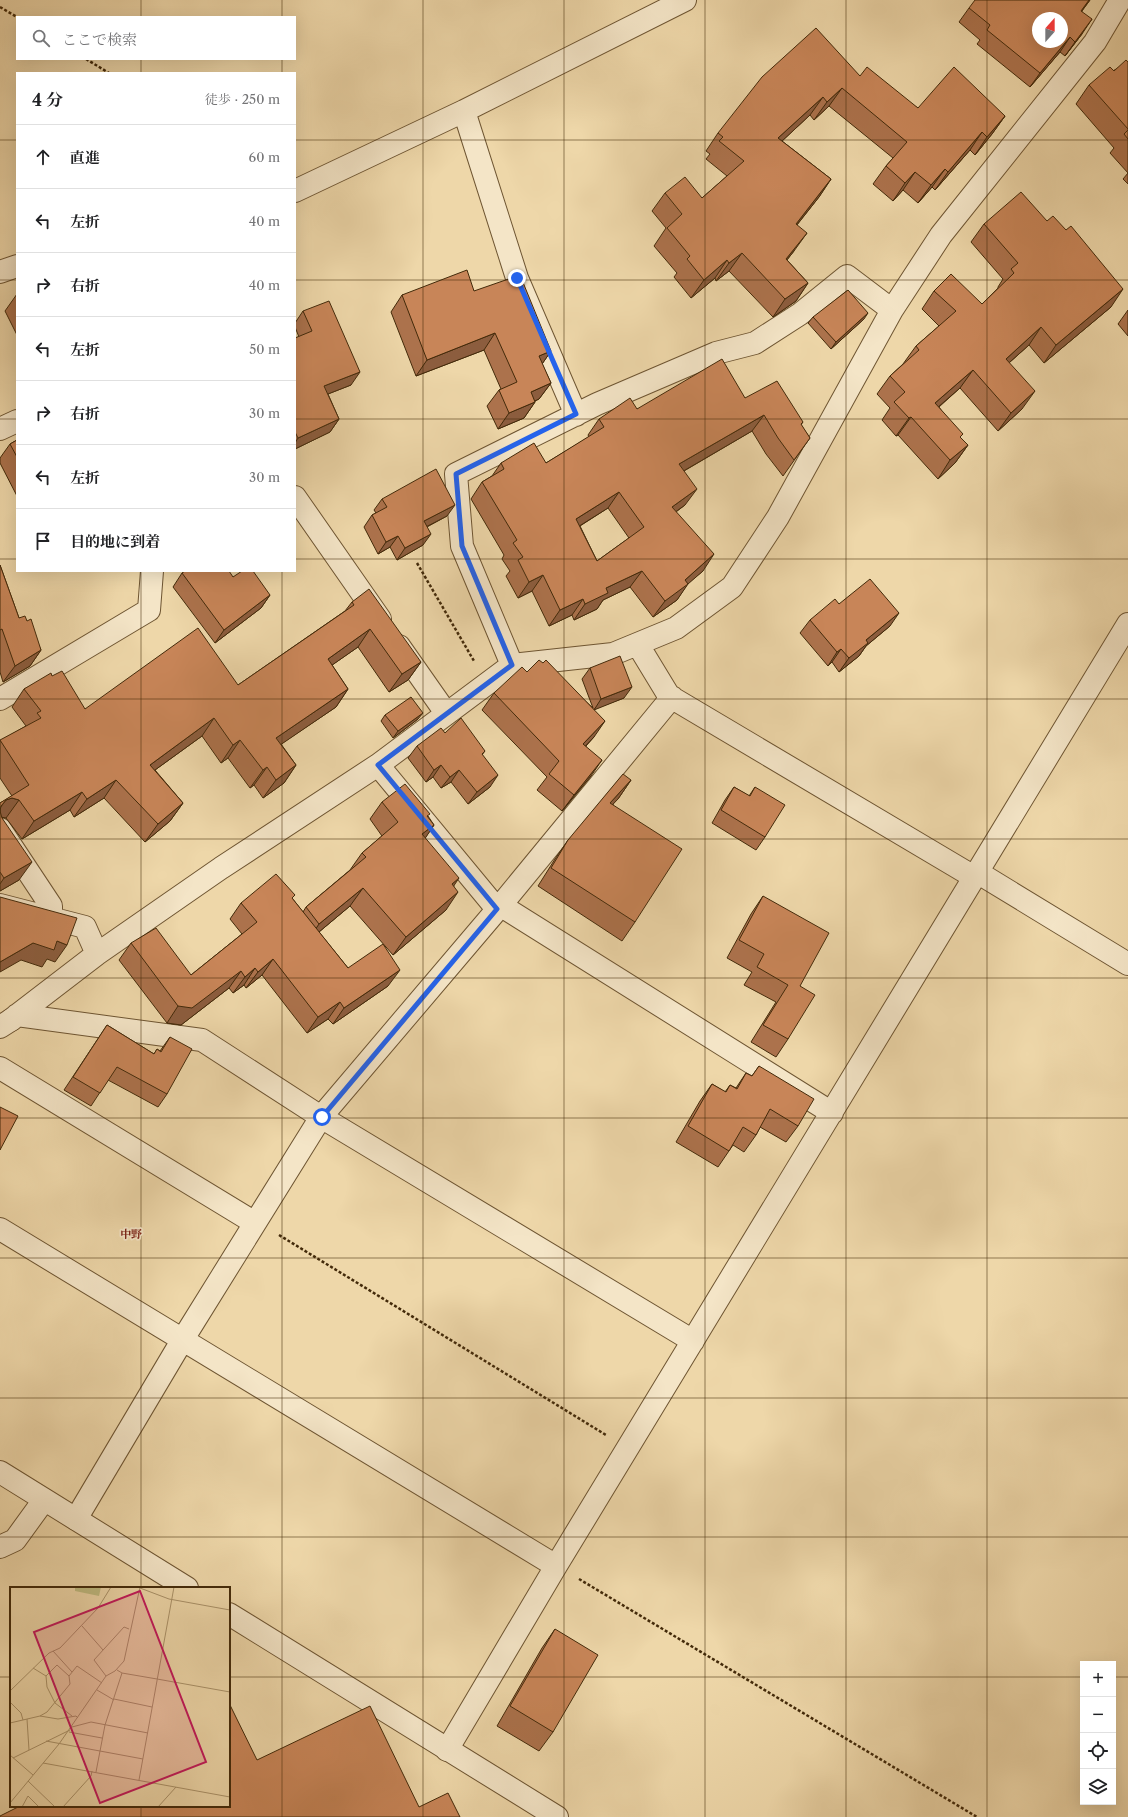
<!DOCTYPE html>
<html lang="ja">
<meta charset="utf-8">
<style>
:root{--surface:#fff;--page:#f6f6f6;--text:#202124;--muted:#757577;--line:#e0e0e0}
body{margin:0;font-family:"Libre Caslon Text","Noto Serif JP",serif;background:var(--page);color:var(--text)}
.controls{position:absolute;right:12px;bottom:12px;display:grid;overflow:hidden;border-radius:0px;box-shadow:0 4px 16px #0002}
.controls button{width:36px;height:36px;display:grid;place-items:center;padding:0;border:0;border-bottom:1px solid var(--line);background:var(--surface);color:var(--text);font:20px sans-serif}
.compass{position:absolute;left:1032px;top:12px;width:36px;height:36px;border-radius:50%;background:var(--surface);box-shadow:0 4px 16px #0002;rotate:21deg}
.stop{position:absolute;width:12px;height:12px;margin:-9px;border:3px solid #2563eb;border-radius:50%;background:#fff}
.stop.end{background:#2563eb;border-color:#fff;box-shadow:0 1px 4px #0008}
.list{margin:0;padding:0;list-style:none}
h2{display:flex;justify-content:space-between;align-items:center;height:52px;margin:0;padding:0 16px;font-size:17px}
h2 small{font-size:13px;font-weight:400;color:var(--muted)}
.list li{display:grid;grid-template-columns:26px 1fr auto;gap:12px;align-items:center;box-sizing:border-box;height:64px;padding:0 16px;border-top:1px solid var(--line)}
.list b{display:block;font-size:15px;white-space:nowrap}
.list em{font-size:13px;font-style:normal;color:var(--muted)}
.icon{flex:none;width:22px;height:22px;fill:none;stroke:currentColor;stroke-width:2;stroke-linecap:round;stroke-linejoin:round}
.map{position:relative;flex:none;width:1128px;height:1817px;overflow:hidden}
.search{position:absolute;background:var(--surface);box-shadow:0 4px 16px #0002;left:16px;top:16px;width:280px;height:44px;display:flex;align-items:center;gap:10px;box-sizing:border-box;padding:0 14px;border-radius:0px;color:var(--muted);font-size:15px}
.panel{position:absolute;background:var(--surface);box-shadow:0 4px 16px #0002;left:16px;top:72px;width:280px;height:500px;border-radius:0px}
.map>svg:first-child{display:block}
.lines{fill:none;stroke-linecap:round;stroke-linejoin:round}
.minor-casing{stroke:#6e5532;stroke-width:24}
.tertiary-casing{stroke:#6e5532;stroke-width:24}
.path{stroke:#432a0a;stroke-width:2.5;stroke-dasharray:3 2;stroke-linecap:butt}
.minor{stroke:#f4e5c7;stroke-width:22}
.tertiary{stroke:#f4e5c7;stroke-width:22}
.wall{fill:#ac724c;stroke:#432a0a;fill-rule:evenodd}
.shaded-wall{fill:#8c5d3e;stroke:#432a0a}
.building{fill:#c88558;stroke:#432a0a;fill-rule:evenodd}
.route{stroke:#2563eb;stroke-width:5}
.grid{fill:none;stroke:#432a0a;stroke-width:1;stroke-opacity:0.55}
.labels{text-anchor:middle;stroke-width:3.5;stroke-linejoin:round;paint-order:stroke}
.neighbourhood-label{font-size:11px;font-weight:bold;fill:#7a1f14;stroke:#f4e5c7}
.inset-road{fill:none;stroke:#aa9269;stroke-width:1}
.view{fill:#c2185b;fill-opacity:0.15;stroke:#c2185b;stroke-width:2}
.inset-edge{fill:none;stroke:#432a0a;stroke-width:2}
</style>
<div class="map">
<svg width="1128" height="1817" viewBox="0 0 1128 1817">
<rect width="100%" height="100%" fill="#eed7a9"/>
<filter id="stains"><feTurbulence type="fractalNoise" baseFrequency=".005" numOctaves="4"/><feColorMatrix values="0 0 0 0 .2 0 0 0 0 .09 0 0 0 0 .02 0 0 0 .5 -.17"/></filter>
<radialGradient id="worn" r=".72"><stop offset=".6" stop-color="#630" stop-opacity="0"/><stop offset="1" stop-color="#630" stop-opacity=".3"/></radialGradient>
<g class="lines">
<defs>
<path id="minor" d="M464,111L517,278L576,415
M295,191L464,111L685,0
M0,272L17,266
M0,429L17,421
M295,497L380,619
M638,645L669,696L974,877
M399,646L446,713
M512,665L462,546L456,474L597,404L716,353L755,343L800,314L847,276L892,310
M0,699L149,610L152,571
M378,765L497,909
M0,829L51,906V918
M977,872L1128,964
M0,905L85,927L97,954
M500,905L832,1113
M17,1015L202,1040L321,1117L693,1341
M11,1020L97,954L221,868L378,765L512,665L613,654L676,628L732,587L778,517L892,310L941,235L1095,42L1120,0
M0,1068L255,1223
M0,1229L556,1566
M76,1519L183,1339L321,1117L501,905L672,697
M0,1547L15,1540L44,1500
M447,1750L556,1566L1128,624"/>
<path id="tertiary" d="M0,1027L11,1020
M0,1472L187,1588
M229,1614L557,1817"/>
</defs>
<!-- minor casing -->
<use href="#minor" class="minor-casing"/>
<!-- tertiary casing -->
<use href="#tertiary" class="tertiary-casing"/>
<!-- path -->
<path class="path" d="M0,7L17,17
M86,59L109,73
M417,563L474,661
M279,1235L606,1435
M579,1579L977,1817"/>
<!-- minor -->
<use href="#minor" class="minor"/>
<!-- tertiary -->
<use href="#tertiary" class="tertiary"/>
</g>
<!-- wall -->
<path class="wall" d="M1090,0L1082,11V34L1065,56L1060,52L1030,87L977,44L980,40L959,22L969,8Z
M1128,62V184L1123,179L1128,173L1110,153L1114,148L1076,104L1089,85Z
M860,76L918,108L1005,116L992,134L975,155L970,150L935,190L932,187L918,203L903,190L893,201L873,184L886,166L893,158L829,106L814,120L810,115L782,141L831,179L819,197L797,225L794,251L787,260L808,283L796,301L773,317L729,271L716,281L715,278L691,298L674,277L677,273L654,246L666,228L652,211L665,193L702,198L727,176L706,159L710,154L706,151L718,133Z
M984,224L1111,307L1044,363L1029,345L1009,363L1022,409L998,431L960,388L939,407L960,437L968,445L955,463L938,479L898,435L896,436L882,420L890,408L877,394L890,376L903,364L916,346L939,326L922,309L934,291L982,304L998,288V287L1003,279L971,242Z
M474,291L551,351L542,364L551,383L539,399L535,401V402L524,418L498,429L487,406L499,390L501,389L484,350L416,376L391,312L402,295Z
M17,294V335L5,311Z
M1128,310V336L1118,324Z
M303,311L351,385L328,394L339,419L330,432L295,449V338L299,337L295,327V323Z
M813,317L864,319L831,349L808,323Z
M745,398L803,422L801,425L810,438L783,476L766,454L752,431L684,471L685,505L676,512L703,571L688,583L677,600L653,617L630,587L603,600L597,609L574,620L572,615L549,626L532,591L518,598L506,576L510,571L502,559L504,555L471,499L482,482L492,476L501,463H546L589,437L588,435L599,419L637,409ZM608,508L629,538L597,561L580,526Z
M17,440V496L0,463V458L10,444Z
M382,499L447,516L427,527L423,545L397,560L390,547L378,554L364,527L372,515L376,513L374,510Z
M0,565L19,618L27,621L41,650L30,666L3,682L0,672Z
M182,573L233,577L270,595L261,608L215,643L173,587Z
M352,602L421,662L408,680L389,692L358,647L332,665L348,689L336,707L281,744L296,765L284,783L263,798L254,785L250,788L228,758L221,763L202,736L155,770L183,803L170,821L145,842L104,798L74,817L70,810L22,839L6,818L2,817L19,880L0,891V803L12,796L0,778V741L26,726L12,707L24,689L52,676L85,709L238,685L345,611Z
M839,604L890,626L866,646L859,656L839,672L832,662L828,666L800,633L810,620Z
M543,663L593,708L582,679L590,668L624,698L594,709V737L586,746L591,776L562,811L537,790L547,777L482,710L494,693L527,672Z
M385,715L418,719L393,738L381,721Z
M445,733L485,751L482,755L490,787L468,804L451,782L441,788L433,777L426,782L408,758L417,746Z
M631,780L618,799L613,804L635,922L622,941L538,886L555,859L568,840Z
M734,787L749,796L755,787L765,837L756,850L712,823L725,800Z
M382,802L428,816L434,825L425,838L454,886L446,910L393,955L350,906L319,932L348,968L388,986L333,1024L328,1019L307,1033L262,975L246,988L244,985L233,993L229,988L181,1025L167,1023L119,960L131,943L191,975L242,934L230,919L241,903L295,895L292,898L303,912L306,907L350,870L362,853L382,836L370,819Z
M763,896L800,986L788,1039L776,1057L751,1042L776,1002L744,985L752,972L727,958L751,914Z
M107,1025L154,1054L157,1049L160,1051L170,1037L167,1094L158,1107L108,1080L91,1106L64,1090Z
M759,1066L798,1126L786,1142L760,1127L756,1135L744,1152L733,1145L718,1167L676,1142L700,1101L712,1084L725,1092L730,1085L736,1088L746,1073L752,1076Z
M555,1629L553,1732L539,1751L497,1726L542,1648Z"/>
<!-- shaded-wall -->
<path class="shaded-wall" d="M1089,0H1090L1071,25L1081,11Z
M1092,19L1082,34L1065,56L1075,42Z
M1070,37L1060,52L1030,87L1040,73Z
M842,88L829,106L814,120L827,102Z
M823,97L810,115L766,156L778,138Z
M1005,116L992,134L975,155L987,137Z
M982,132L970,150L935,190L948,172Z
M945,169L932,187L918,203L931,185Z
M915,172L903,190L893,201L905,183Z
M831,179L819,197L783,242L796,224Z
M807,233L794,251L773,277L786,259Z
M742,253L729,271L716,281L729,263Z
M727,260L715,278L691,298L704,280Z
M808,283L796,301L773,317L785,299Z
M1123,289L1111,307L1044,363L1056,345Z
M868,313L864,319L831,349L836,342Z
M1041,327L1029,345L993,377L1006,359Z
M495,333L484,350L416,376L427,360Z
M551,351L540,367L539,356Z
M973,370L960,388L922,421L935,403Z
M360,372L351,385L315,399L324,386Z
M551,383L539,399L519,408L531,392Z
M1035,391L1022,409L998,431L1011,413Z
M535,402L524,418L498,429L509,413Z
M764,415L752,431L668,480L679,464Z
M911,417L898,435L896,436L909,418Z
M339,419L330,432L295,449V443L298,438Z
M968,445L955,463L938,479L950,460Z
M697,489L685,505L660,523L672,507Z
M619,492L608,508L565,535L576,519Z
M455,505L447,516L416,532L424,521Z
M431,534L423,545L397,560L405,548Z
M398,536L390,547L378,554L386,542Z
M714,554L703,571L688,584L677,600L653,617L665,601L685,580Z
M642,571L630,587L603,600L597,609L574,620L585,604L606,588Z
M543,575L532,591L518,598L529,582Z
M270,595L261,608L215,643L224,630Z
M583,599L572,615L549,626L560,610Z
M899,613L890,626L866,646L859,656L839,672L849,658L866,640Z
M370,629L358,647L315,677L328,659Z
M841,649L832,662L828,666L837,652Z
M41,650L30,666L3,682L15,666Z
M421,662L408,680L389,692L402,674Z
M632,687L624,698L594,710L601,699Z
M348,689L336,707L264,756L276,738Z
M423,713L418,719L393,738L398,731Z
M214,718L202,736L137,783L150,765Z
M605,721L594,737L572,760L583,744Z
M240,740L228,758L221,763L233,745Z
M602,760L591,776L562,811L574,795Z
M296,765L284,783L263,798L276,780Z
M441,765L433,777L426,782L434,770Z
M267,767L254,785L250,788L263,770Z
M459,770L451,782L441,788L450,777Z
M498,775L490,787L468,804L477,792Z
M116,780L104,798L74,817L87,799Z
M631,780L618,799L597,821L610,803Z
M82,792L70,810L22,839L34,821Z
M12,798L19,800L6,818L0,817V808L6,800Z
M183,803L170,821L145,842L158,824Z
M434,825L422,843V834Z
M32,862L19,880L0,891V884L4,878Z
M459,878L447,896L452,884Z
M363,888L350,906L307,942L319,924Z
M458,892L446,910L393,955L406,937Z
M57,941L67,945L55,962L47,959L42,967L21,960L0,972V962L33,943Z
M273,959L262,975L246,988L258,972Z
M255,968L244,985L233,993L245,977Z
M400,970L388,986L333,1024L344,1008Z
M241,971L229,988L181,1025L167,1023L178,1006Z
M340,1002L328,1019L307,1033L318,1017Z"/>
<!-- building -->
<path class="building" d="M975,0H1089L1081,11L1092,19L1075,42L1070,37L1040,73L987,30L990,25L969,8ZM1038,18H1062V42H1038Z
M816,28L860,76L867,67L918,108L954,67L1005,116L987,137L982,132L948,172L945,169L931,185L915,172L905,183L886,166L907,142L842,88L827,102L823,97L778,138L831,179L796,224L807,233L786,259L808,283L785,299L742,253L729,263L727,260L704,280L687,259L690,256L667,228L682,214L665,193L685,177L702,198L744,161L719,141L723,137L718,133L762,77Z
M1126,60L1128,62V129L1089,85L1110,67L1114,71Z
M1128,130V139L1124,134Z
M1021,192L1047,221L1053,216L1066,230L1071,226L1123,289L1056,345L1041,327L1006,359L1035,391L1011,413L973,370L935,403L963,434L960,437L968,445L950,460L911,417L909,418L894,402L905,392L890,376L919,350L916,346L956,311L934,291L951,274L982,304L1014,273L1011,269L1018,263L984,224Z
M467,270L474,291L520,275L551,351L539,356L551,383L531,392L535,402L509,413L499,390L517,382L495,333L427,360L402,295Z
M848,290L868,313L836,342L813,317Z
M329,301L360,372L324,386L339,419L298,438L295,432V338L312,331L303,311Z
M722,359L745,398L777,381L803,422L801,424L810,438L794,460L778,438L764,415L679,464L697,489L672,507L714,554L685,580L688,584L665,601L642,571L606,588L608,593L585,604L583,599L560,610L543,575L529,582L518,560L523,557L513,543L517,540L482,482L504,469L501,463L534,443L546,463L604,427L599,419L630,398L637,409ZM619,492L644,527L597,561L576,519Z
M17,440V457L10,444Z
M436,469L455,505L424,521L431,534L405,548L398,536L386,542L372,515L387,507L382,499Z
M0,565L19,618L25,616L27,621L31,619L41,650L15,666L2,629L0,630Z
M185,571H229L233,577L242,571H253L270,595L224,630L182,573Z
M870,579L899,613L866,640L868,643L849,658L841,649L837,652L810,620L835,599L839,604Z
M369,589L421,662L402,674L370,629L328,659L348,689L276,738L296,765L276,780L267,767L263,770L240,740L233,745L214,718L150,765L183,803L158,824L116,780L87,799L82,792L34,821L19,800L12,798L6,800L1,806L0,811L2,818L32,862L4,878L0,872V803L29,785L0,740L41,718L37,713L41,711L24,689L51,673L52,676L62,671L85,709L198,628L238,685L354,605L352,602Z
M620,656L632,687L601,699L590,668Z
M539,660L543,663L546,660L605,721L583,744L602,760L574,795L549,774L559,761L494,693L522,667L527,672Z
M411,697L423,713L398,731L385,715Z
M461,718L485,751L482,754L498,775L477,792L459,770L450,777L441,765L434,770L417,746L441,728L445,733Z
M623,774L631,780L610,803L682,849L635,922L551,868L568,840Z
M405,784L430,814L427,816L434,825L422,834L459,878L452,884L458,892L406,937L363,888L319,924L306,907L366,857L362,853L398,822L382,802Z
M734,787L750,796L755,787L785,805L765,837L721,810Z
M276,874L295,895L292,898L348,968L383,944L400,970L344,1008L340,1002L318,1017L273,959L258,972L255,968L245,977L241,971L192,1008L178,1006L131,943L156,928L191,975L257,922L241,903Z
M763,896L829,933L800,986L815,995L788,1039L763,1025L788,985L757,967L764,954L739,940Z
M0,897L77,918L67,945L57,941L54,950L33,943L0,962Z
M107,1025L154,1054L157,1049L161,1052L170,1037L192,1049L167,1094L117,1067L100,1093L73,1077Z
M759,1066L814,1099L798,1126L770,1109L756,1135L743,1127L729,1151L688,1126L712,1084L726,1092L730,1085L737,1089L746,1073L752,1076Z
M0,1107L18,1116L0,1150Z
M555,1629L598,1655L553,1732L510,1706Z
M229,1705H230L257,1760L370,1706L419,1807L448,1793L460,1817H0V1816L20,1806H229Z"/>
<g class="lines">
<!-- route -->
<path class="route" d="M322,1117L497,909L378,765L512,665L462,546L456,474L576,414L517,278"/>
</g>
<!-- grid -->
<path class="grid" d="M141,0V17M282,0V17M423,0V1817M564,0V1817M705,0V1817M846,0V1817M987,0V1817M141,59V73M282,59V73M0,140H17M295,140H1128M0,280H17M295,280H1128M0,419H17M295,419H1128M0,559H17M295,559H1128M141,571V1588M282,571V1817M0,699H1128M0,839H1128M0,978H1128M0,1118H1128M0,1258H1128M0,1398H1128M0,1537H1128M0,1677H11M229,1677H1083M1113,1677H1128M141,1806V1817"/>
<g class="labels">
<!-- neighbourhood labels -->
<g class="neighbourhood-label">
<text x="131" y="1238">中野</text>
</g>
</g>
<!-- overview -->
<g transform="translate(10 1587)">
<rect width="220" height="220" fill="#eed7a9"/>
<path d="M65,0H91L89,9L65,4Z" fill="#c0bc82"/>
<path class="inset-road" d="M130,1L159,12L220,23M72,39L93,63M43,64L62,85M23,81L36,89L37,100L45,116M107,83L112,86L147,92M36,89L47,78L59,89M96,89L84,73L114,40L119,42M147,92L220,105M87,103L104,113M0,104L39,66L50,61L88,21L101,0M104,112L142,120M0,115L11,126L13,133M45,116L62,129M30,129L37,125L60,97L59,89L67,79L92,96M17,132L19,163M0,136L30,129L48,132L66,129L68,131M62,140L81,135L138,146M59,145L92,151M36,154L133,172M0,168L23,188M3,171L60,143M33,176L220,210M86,185L95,138L112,86M129,193L164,0M18,194L45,220M0,216L49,157L96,89L105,84L114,74L130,0M12,220L18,209L29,220M53,220L81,189L82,184M148,220L166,200"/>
<path class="view" d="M130,4L196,175L90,216L24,45Z"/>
<rect width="220" height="220" class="inset-edge"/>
</g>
<rect width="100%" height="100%" filter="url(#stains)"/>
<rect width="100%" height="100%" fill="url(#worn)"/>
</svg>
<div class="controls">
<button>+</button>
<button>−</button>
<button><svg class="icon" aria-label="locate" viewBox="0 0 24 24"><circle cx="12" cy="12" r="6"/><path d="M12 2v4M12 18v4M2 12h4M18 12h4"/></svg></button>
<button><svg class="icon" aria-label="layers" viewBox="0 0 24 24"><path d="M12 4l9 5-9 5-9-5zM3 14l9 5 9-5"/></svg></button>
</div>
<svg class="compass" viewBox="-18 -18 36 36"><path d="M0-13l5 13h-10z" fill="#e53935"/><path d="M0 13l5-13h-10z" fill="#757577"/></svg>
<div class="stop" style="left:322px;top:1117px"></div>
<div class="stop end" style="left:517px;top:278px"></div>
<div class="search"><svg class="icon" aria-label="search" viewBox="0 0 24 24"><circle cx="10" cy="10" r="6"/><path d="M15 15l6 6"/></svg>ここで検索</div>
<section class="panel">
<h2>4 分<small>徒歩 · 250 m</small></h2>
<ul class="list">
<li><svg class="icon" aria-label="ahead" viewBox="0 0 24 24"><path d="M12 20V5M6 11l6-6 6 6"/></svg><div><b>直進</b></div><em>60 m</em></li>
<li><svg class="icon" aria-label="left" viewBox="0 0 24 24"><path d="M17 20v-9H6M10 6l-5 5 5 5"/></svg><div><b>左折</b></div><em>40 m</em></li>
<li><svg class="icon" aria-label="right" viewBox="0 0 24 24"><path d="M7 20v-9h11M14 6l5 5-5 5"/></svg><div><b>右折</b></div><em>40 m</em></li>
<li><svg class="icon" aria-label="left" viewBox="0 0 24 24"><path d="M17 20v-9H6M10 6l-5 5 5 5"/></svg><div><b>左折</b></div><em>50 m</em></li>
<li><svg class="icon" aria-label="right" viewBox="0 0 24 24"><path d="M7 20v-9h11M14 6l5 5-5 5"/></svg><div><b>右折</b></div><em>30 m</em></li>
<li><svg class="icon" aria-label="left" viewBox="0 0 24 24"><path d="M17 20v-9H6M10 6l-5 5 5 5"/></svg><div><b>左折</b></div><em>30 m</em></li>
<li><svg class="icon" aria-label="arrive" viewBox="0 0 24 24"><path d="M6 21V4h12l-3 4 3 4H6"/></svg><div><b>目的地に到着</b></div></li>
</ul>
</section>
</div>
